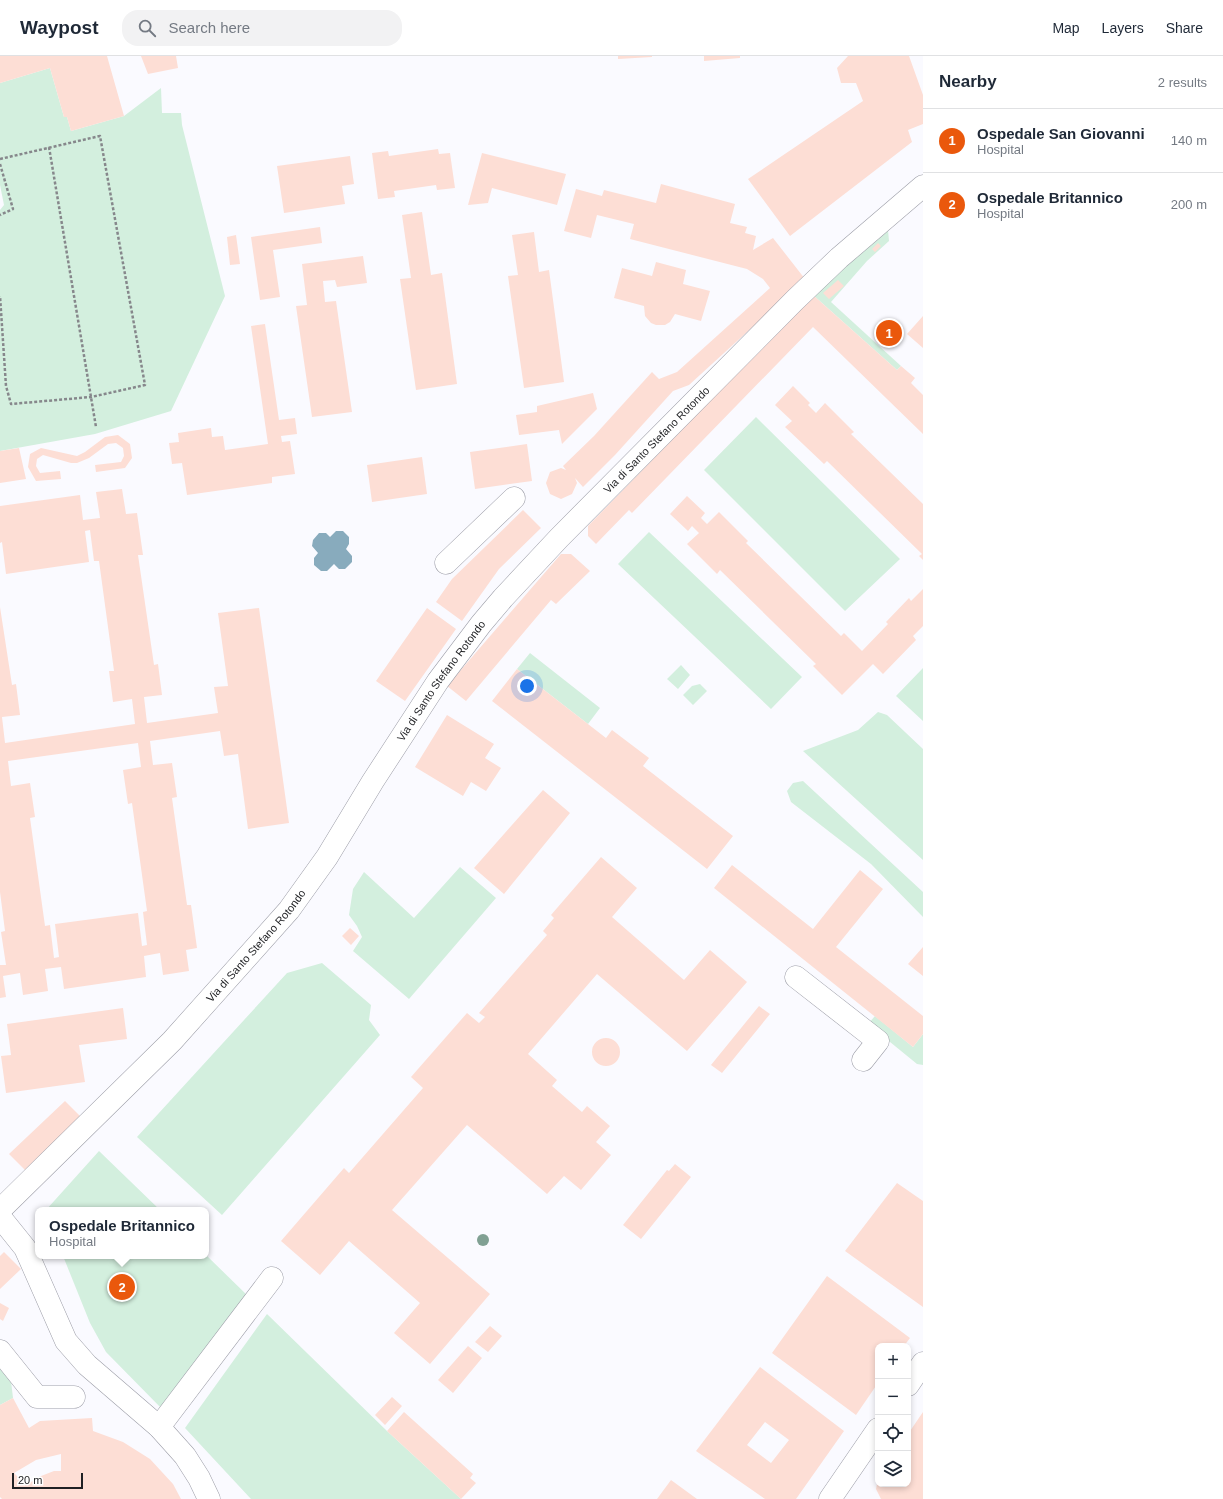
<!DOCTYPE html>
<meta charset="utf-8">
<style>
:root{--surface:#fff;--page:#f2f2f3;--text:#1f2937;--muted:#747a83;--line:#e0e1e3;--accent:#ea580c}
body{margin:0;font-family:Helvetica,sans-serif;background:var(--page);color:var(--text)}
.controls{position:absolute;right:12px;bottom:12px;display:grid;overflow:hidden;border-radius:8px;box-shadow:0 2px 6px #0003}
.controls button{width:36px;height:36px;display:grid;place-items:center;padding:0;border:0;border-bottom:1px solid var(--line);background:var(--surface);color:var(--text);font:20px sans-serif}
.scale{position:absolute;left:12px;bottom:10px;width:71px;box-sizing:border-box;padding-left:4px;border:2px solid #1f2023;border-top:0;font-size:11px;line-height:14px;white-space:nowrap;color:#1f2023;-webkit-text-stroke:3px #fff;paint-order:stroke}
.you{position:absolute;left:527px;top:630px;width:14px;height:14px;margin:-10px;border:3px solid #fff;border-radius:50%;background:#1a73e8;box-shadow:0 0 0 6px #1a73e833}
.badge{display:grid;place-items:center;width:26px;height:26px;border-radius:50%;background:var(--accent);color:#fff;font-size:13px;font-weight:700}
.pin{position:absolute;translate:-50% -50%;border:2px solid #fff;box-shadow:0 1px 4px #0006}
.popup{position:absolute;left:35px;top:1151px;width:174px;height:52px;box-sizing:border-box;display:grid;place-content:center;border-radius:8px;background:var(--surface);filter:drop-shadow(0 1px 3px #0005);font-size:13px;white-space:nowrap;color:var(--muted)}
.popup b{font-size:15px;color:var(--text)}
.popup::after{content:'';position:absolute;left:50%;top:100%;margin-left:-8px;border:8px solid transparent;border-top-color:var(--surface)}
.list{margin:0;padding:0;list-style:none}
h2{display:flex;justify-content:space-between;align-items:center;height:52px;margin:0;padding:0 16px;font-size:17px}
h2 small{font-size:13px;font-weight:400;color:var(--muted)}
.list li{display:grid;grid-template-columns:26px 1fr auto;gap:12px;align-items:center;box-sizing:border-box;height:64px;padding:0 16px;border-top:1px solid var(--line)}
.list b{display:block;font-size:15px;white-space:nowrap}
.list p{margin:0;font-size:13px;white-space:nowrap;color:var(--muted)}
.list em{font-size:13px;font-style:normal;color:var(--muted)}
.icon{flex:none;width:22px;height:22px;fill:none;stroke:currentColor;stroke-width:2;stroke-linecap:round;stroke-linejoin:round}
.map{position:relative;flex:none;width:923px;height:1443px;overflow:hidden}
header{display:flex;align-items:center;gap:24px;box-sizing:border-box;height:56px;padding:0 20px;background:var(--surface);border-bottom:1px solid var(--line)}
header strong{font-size:19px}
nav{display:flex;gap:22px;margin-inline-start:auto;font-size:14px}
.search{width:280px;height:36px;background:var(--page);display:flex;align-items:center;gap:10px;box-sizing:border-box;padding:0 14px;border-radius:16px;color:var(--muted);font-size:15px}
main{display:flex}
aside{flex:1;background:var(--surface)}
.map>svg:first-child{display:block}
.green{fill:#d3efde}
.water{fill:#88abbd}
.building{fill:#fdded5;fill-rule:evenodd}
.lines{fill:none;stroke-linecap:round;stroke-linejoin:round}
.minor-casing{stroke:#9c9da7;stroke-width:23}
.path{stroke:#86878b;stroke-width:2.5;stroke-dasharray:3 2;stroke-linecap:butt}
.minor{stroke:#fff;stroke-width:22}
.tree{fill:#80a093}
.labels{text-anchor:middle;stroke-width:4;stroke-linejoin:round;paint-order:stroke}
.street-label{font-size:11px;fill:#1f2023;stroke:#fff}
</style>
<header>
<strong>Waypost</strong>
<div class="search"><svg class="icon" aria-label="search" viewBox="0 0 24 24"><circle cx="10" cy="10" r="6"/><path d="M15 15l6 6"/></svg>Search here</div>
<nav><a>Map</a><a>Layers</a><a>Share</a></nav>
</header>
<main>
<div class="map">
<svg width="923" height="1443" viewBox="0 0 923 1443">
<rect width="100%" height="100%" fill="#fafaff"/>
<!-- green -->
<path class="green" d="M50,12L64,61H67L71,75L124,60L161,32L162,57H181L182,69L225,240L171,355L95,378L0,395V154L4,149L0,129V27Z
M888,174L889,185L867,205L831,246L901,310L897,314L813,239Z
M756,361L900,503L845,555L704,414Z
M649,476L802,621L771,653L618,508Z
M530,597L600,652L588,668L517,613Z
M681,609L690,619L678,633L667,623Z
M923,612V665L896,640Z
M700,628L707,635L693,649L683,639L692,630Z
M878,656L887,659L923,693V804L803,695L858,674Z
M803,725L923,836V861L871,808L791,746L787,735L793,727Z
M460,811L496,842L409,943L353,895L362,881L357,870L349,859L353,833L364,816L414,862Z
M322,907L371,949L369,964L380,979L222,1159L137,1081L287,917Z
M875,960L913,991L923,978V1009L917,1008L868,968Z
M99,1095L160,1154H46Z
M206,1199L249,1241L163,1354L106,1296L90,1267L63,1200Z
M267,1258L387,1375L461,1443H251L185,1372Z
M0,1308L11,1325L13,1342L0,1349Z"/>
<!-- water -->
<path class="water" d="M336,475H343L349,481V488L346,493L352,500V506L345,513H339L334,508L327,515H321L314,509V502L318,497L312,490L313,484L319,477H326L330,481Z"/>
<!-- building -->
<path class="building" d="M0,0H107L124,60L71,75L67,61H64L50,12L0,27Z
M141,0H176L178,12L148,18Z
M618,0H652V1L618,3Z
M704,0H740V2L704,5Z
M848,0H909L923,39V68L908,74L912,86L790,180L748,123L863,45L856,27H841L837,12Z
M438,93L439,98L450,97L455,132L437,134L436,129L394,135L395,141L378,143L372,97L388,95L389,100Z
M482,97L566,118L557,149L492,132L488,147L468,149Z
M350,100L354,128L342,130L345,148L284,157L277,110Z
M661,128L735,148L730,167L747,171L745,177L756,180L753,194L773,182L805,223L689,329L673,335L615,399L583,431L575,422L577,427L572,438L561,443L550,438L546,427L550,416L561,412L566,414L563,410L594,380L652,316L659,323L677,316L770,232L763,223L747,213L630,183L634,168L597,159L591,182L564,175L576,133L602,140L604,134L656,147Z
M422,156L431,219L442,217L457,328L416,334L400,223L411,222L402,159Z
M320,171L322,187L273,194L280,241L260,244L251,181Z
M534,176L539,216L549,214L564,326L524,332L508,220L518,219L512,179Z
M236,179L240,208L230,209L227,181Z
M878,187L881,190L875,196L872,193Z
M363,200L367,227L337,231L335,224L323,225L325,246L336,245L352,356L312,361L296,250L307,249L302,208Z
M656,206L686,214L683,228L710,235L701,265L675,258L670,266L665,269H656L651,267L645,260L644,250L614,242L622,212L652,220Z
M838,224L844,230L829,243L823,237Z
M813,239L897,314L901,310L915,322L911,327L923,339V378L813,271L632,457L629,454L596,488L588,480V470Z
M923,260V292L907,278Z
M265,268L279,364L295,362L297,378L281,380L282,386L290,385L295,418L272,421V427L187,439L182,407L172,408L169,387L179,386L178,377L211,372L212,381L223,380L225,394L268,388L251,270Z
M793,330L810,347L808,349L816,357L825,347L854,376L851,378L923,448V504L919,500L922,498L827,405L824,408L785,371L792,365L775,349Z
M593,337L597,353L562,388L559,374L519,379L516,359L537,356V350Z
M118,379L130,388L132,402L125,412L96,416L95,409L121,406L124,400L123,392L116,387L108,388L89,402L77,407H71L43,399L37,403L36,410L40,417L60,415L61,423L36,425L28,411L30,398L41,392L77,400L85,396L105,381Z
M527,388L532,425L475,433L470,396Z
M19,392L26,423L0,427V395Z
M422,401L427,438L372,446L367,409Z
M122,433L126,458L137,457L143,499H138L154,609L158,608L162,639L144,641L147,667L218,657L214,631L228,630L218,557L259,552L289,767L248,773L238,698L224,700L220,675L150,685L153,709L172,707L177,741L172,742L187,849H191L197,892L186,894L189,915L163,919L160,897L144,900L146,921L64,933L61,911L45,913L48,935L23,939L20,917L3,920L6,941L0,942V909H6L1,876L5,875L0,836V551L12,629L16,628L20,659L2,661L5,687L135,668L132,643L113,646L109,615H114L99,505H94L90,474L85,475L89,506L6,518L2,486L0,487V450L80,439L83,464L100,462L96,436ZM138,687L141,711L123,714L128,748L132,747L147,855L143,856L147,889L142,890L138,857L55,868L59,901L54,902L50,869L45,870L30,762L35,761L30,727L11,730L8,705Z
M687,440L705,457L701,462L707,468L719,456L748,485L746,487L841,580L844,577L862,595L888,568L886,566L909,542L911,545L923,533V570L913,580L916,584L883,618L873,608L842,639L813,610L816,608L720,514L717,518L687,488L699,477L692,470L688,475L670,458Z
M523,454L541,472L499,513L462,565L436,546L452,523Z
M561,498H571L590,515L556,548L551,544L466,645L447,630Z
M427,552L456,573L405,645L376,625Z
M517,613L606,682L612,674L649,702L643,710L733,780L707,813L492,645Z
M447,659L494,688L485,702L501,712L486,735L471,726L463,740L415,711Z
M543,734L570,757L504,838L474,812Z
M601,801L637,832L612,861L684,924L710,894L747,926L687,995L597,918L528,998L557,1024L552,1030L582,1056L587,1050L610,1070L596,1086L611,1099L581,1134L564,1120L547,1138L467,1069L392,1154L490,1238L430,1308L394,1277L420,1247L349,1185L320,1219L281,1185L344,1112L349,1117L423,1032L411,1021L467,957L479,967L485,961L479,957L547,879L543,875L554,862L551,859Z
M732,809L813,873L860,814L883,833L836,891L923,960V978L913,991L714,832Z
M350,872L359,880L351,889L342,880Z
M923,891V920L908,908Z
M759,950L770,958L722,1017L711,1009Z
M123,952L127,983L79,989L85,1026L6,1037L1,1000L11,999L7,968Z
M592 996a14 14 0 1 1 28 0a14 14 0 1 1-28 0Z
M65,1045L82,1062L26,1115L9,1098Z
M675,1108L691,1121L641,1183L623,1169L667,1114L669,1115Z
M897,1127L923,1145V1251L845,1195Z
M4,1196L21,1213L0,1233V1200Z
M827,1220L910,1282L904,1290H878V1327L856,1359L772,1297Z
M0,1247L9,1252L3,1265L0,1263Z
M490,1270L502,1280L488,1296L475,1286Z
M468,1290L482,1302L453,1337L438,1324Z
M760,1311L844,1375L796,1443H765L696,1395ZM765,1366L789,1384L771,1407L747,1389Z
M392,1341L402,1350L385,1369L375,1359Z
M13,1342L29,1372L40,1365L92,1362L93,1375L123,1386L150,1403L173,1428L181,1443H2L0,1441V1349ZM61,1398V1415H54L41,1420L26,1429L14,1417L36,1404Z
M404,1356L473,1418L470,1422L476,1427L461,1443L387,1375Z
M923,1356V1443H881L876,1433L878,1423V1428H908V1378Z
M671,1424L697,1443H657Z"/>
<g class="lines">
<defs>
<g id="minor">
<path d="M446,507L514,442"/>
<path d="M796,921L878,985L863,1004"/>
<path id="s1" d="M0,1154L172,985L289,854L327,801L373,725L438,625L481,568L503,542L559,482L795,244L839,202L923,130"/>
<path d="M0,1161L25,1192L66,1285L87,1309L159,1371L185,1400L199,1422L209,1443"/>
<path d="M0,1295L37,1341H74"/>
<path d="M908,1329L923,1307"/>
<path d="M159,1371L272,1222"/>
<path d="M830,1443L878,1373"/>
</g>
</defs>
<!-- minor casing -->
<use href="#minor" class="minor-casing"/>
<!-- path -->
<path class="path" d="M49,91L96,371
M0,103L100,80L145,329L91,341L11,348L6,330L0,240
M0,108L13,153L0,159"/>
<!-- minor -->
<use href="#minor" class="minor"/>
</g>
<!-- trees -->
<circle class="tree" cx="483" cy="1184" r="6"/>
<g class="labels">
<!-- street labels -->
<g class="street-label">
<text dy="4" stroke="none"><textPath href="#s1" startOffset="1016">Via di Santo Stefano Rotondo</textPath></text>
<text dy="4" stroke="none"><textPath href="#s1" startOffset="692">Via di Santo Stefano Rotondo</textPath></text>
<text dy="4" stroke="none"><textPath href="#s1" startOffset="368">Via di Santo Stefano Rotondo</textPath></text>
</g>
</g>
</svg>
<div class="controls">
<button>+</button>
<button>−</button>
<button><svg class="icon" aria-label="locate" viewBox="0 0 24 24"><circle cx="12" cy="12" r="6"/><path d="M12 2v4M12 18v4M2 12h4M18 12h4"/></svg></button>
<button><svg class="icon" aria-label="layers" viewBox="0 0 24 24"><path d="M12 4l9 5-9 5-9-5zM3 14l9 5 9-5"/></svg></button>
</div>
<div class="scale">20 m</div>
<div class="you"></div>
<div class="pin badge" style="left:889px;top:277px">1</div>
<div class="pin badge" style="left:122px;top:1231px">2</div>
<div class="popup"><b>Ospedale Britannico</b>Hospital</div>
</div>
<aside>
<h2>Nearby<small>2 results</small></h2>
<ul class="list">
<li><span class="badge">1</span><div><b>Ospedale San Giovanni</b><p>Hospital</p></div><em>140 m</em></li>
<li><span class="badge">2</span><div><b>Ospedale Britannico</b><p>Hospital</p></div><em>200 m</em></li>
</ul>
</aside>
</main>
